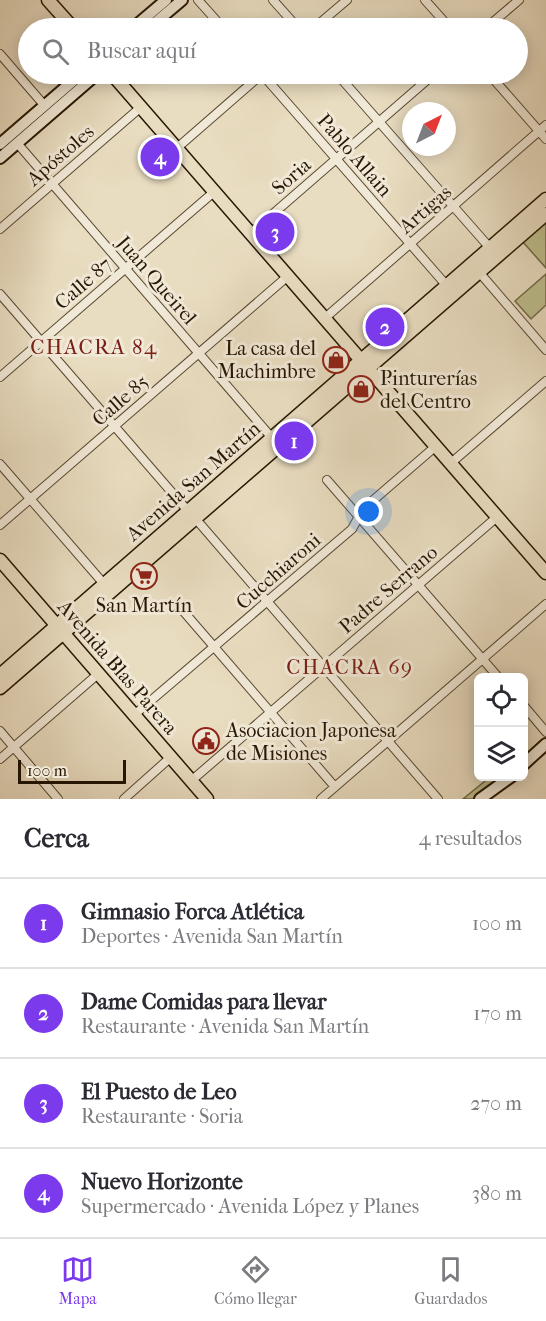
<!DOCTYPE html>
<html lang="es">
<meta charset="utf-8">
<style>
:root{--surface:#fff;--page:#f7f7f7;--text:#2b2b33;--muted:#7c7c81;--line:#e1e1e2;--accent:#7c3aed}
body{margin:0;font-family:"IM FELL French Canon",serif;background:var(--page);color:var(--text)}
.controls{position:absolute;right:18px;bottom:18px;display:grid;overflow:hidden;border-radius:9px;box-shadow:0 3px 15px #0003}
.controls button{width:54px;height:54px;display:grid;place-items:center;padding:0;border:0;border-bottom:2px solid var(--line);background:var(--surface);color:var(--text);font:30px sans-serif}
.compass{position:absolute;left:402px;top:102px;width:54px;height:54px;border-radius:50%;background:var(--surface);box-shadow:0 3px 15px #0003;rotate:42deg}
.scale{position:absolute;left:18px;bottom:15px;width:108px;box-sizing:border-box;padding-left:6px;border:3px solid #271602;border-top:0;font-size:16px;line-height:21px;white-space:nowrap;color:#271602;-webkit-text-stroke:4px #f1e9d7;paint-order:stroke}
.you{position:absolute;left:369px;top:512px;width:21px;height:21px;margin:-15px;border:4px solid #fff;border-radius:50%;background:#1a73e8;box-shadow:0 0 0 9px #1a73e833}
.badge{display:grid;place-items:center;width:39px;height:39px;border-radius:50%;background:var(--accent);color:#fff;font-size:20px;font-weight:700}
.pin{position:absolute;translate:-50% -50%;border:3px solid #fff;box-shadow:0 2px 6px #0006}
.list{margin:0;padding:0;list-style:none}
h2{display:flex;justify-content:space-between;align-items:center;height:78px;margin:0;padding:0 24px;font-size:26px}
h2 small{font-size:20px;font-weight:400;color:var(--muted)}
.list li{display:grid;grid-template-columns:39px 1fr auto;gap:18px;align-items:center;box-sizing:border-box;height:90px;padding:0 24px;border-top:2px solid var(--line)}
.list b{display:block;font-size:22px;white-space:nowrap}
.list p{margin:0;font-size:20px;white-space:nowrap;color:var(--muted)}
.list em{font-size:20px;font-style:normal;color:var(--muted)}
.icon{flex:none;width:33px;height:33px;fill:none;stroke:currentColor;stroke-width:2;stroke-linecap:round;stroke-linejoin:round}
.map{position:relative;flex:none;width:546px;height:799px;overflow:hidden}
.search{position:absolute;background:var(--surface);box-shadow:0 3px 15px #0003;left:18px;right:18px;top:18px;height:66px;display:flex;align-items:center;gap:15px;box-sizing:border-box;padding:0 21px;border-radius:33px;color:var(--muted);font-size:22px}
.sheet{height:438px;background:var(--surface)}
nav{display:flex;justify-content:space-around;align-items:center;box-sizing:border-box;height:84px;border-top:2px solid var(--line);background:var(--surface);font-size:16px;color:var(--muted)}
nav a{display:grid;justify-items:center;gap:3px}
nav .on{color:var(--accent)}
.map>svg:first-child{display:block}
.green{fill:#bebf8e;stroke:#726a48;stroke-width:1.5}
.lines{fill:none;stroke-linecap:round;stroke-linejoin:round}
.minor-casing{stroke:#584832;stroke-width:10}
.secondary-casing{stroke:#271602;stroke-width:14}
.primary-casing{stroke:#271602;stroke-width:15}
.minor{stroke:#f1e9d7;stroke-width:8}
.secondary{stroke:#f1e9d7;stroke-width:10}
.primary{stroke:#e9ddc1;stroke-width:12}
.labels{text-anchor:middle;stroke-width:6;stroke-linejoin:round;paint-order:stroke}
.street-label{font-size:20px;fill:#271602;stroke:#f1e9d7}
.poi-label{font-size:20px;fill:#271602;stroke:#f1e9d7;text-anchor:start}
.neighbourhood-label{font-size:21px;letter-spacing:1.5px;fill:#7a1f14;stroke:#f1e9d7}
</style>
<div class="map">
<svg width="546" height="799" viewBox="0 0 546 799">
<rect width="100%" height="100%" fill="#e9ddc1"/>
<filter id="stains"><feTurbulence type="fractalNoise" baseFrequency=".00333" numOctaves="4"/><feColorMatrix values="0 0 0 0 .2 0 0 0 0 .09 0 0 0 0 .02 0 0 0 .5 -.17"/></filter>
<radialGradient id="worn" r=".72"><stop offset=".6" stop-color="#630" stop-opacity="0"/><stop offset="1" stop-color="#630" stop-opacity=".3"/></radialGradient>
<!-- green -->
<path class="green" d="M546,219V268L522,241Z
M546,274V305L531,319L515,301Z
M490,777H514L489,799H463Z"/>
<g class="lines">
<defs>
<path id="minor" d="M198,0L223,28
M273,0L298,28
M425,0L450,28
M314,28L347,0
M486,28L519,0
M0,54L44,105
M262,74L447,286
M337,74L490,248
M489,74L546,139
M17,143L272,438
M177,148L262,74
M0,229L141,107
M251,233L434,74
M479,272L546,350
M0,294L188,511
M325,318L546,125
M0,377L215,191
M451,463L546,381
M0,464L104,584
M327,480L499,678
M195,518L438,799
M0,525L288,276
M184,612L335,787
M524,706L546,732
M134,715L352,529L363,509L436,446
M0,731L58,799
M0,759L98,674
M191,781L497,517
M124,799L171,757
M321,799L546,604"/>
<path id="secondary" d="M133,28L166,0
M149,28L182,0
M0,144L81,74
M0,158L97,74
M524,764L546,744
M480,799L512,776"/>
<path id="primary" d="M48,0L73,28
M112,74L546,573
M0,560L207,799
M0,675L546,199
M0,688L546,214"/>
</defs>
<!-- minor casing -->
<use href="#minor" class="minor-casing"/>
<!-- secondary casing -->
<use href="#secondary" class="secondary-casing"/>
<!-- primary casing -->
<use href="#primary" class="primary-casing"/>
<!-- minor -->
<use href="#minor" class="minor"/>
<!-- secondary -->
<use href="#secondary" class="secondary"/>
<!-- primary -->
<use href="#primary" class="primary"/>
</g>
<!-- icons -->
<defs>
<symbol id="shop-ring" viewBox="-11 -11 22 22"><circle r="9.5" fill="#f1e9d7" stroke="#8f2418" stroke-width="1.5"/><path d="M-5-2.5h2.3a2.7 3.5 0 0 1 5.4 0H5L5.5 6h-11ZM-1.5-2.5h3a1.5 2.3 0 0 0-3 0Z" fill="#8f2418"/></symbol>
<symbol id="supermarket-ring" viewBox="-11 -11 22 22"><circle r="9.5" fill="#f1e9d7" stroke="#8f2418" stroke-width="1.5"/><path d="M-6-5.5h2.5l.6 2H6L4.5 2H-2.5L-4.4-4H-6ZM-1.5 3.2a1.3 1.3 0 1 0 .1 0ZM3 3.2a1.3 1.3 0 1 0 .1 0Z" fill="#8f2418"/></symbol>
<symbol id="civic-ring" viewBox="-11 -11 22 22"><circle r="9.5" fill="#f1e9d7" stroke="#8f2418" stroke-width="1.5"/><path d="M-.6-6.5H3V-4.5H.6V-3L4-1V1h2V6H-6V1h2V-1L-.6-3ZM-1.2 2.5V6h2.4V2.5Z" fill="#8f2418"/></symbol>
</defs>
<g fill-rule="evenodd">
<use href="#shop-ring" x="321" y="345" width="30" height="30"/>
<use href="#shop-ring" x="346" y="374" width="30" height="30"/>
<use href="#supermarket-ring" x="129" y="561" width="30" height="30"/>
<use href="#civic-ring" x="191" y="726" width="30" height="30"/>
</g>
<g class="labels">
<!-- street labels -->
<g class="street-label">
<text transform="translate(60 155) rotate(-41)" y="7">Apóstoles</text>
<text transform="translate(355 155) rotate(49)" y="7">Pablo Allain</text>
<text transform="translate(291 176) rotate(-41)" y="7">Soria</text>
<text transform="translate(425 209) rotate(-41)" y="7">Artigas</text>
<text transform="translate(157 280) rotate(49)" y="7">Juan Queirel</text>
<text transform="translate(83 283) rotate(-41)" y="7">Calle 87</text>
<text transform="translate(120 400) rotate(-41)" y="7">Calle 85</text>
<text transform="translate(193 481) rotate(-41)" y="7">Avenida San Martín</text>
<text transform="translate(278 571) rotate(-41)" y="7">Cucchiaroni</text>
<text transform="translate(388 589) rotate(-41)" y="7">Padre Serrano</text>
<text transform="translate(118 667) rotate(49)" y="7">Avenida Blas Parera</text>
</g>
<!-- poi labels -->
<g class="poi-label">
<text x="316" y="355" text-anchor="end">La casa del<tspan x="316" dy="23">Machimbre</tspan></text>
<text x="380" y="385">Pinturerías<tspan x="380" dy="23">del Centro</tspan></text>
<text x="144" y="612" text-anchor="middle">San Martín</text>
<text x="226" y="737">Asociacion Japonesa<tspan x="226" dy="23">de Misiones</tspan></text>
</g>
<!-- neighbourhood labels -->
<g class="neighbourhood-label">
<text x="94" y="354">CHACRA 84</text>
<text x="350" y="674">CHACRA 69</text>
</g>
</g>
<rect width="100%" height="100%" filter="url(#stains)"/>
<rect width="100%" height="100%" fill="url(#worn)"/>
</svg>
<div class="controls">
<button><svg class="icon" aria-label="locate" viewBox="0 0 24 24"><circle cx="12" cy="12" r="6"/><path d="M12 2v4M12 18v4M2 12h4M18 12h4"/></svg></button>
<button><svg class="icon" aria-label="layers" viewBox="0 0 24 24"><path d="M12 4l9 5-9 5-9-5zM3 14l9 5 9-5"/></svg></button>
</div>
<svg class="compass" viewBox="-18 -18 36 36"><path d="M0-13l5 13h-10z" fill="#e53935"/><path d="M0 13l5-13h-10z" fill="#7c7c81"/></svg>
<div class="scale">100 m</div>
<div class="you"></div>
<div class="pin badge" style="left:294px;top:441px">1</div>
<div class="pin badge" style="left:385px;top:327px">2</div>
<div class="pin badge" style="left:275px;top:232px">3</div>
<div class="pin badge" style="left:160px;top:157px">4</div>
<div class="search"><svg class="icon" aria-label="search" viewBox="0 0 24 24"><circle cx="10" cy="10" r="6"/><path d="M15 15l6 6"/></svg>Buscar aquí</div>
</div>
<section class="sheet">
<h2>Cerca<small>4 resultados</small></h2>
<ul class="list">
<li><span class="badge">1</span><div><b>Gimnasio Forca Atlética</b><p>Deportes · Avenida San Martín</p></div><em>100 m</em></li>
<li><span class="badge">2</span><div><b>Dame Comidas para llevar</b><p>Restaurante · Avenida San Martín</p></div><em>170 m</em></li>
<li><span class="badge">3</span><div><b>El Puesto de Leo</b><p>Restaurante · Soria</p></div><em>270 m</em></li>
<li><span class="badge">4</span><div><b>Nuevo Horizonte</b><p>Supermercado · Avenida López y Planes</p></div><em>380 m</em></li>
</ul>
</section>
<nav>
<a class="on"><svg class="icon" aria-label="map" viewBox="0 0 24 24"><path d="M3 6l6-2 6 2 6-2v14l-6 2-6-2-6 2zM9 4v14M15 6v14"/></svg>Mapa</a>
<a><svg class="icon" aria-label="directions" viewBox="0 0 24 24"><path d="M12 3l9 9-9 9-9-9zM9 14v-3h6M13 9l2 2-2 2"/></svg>Cómo llegar</a>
<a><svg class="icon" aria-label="saved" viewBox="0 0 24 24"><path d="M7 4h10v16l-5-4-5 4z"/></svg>Guardados</a>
</nav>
